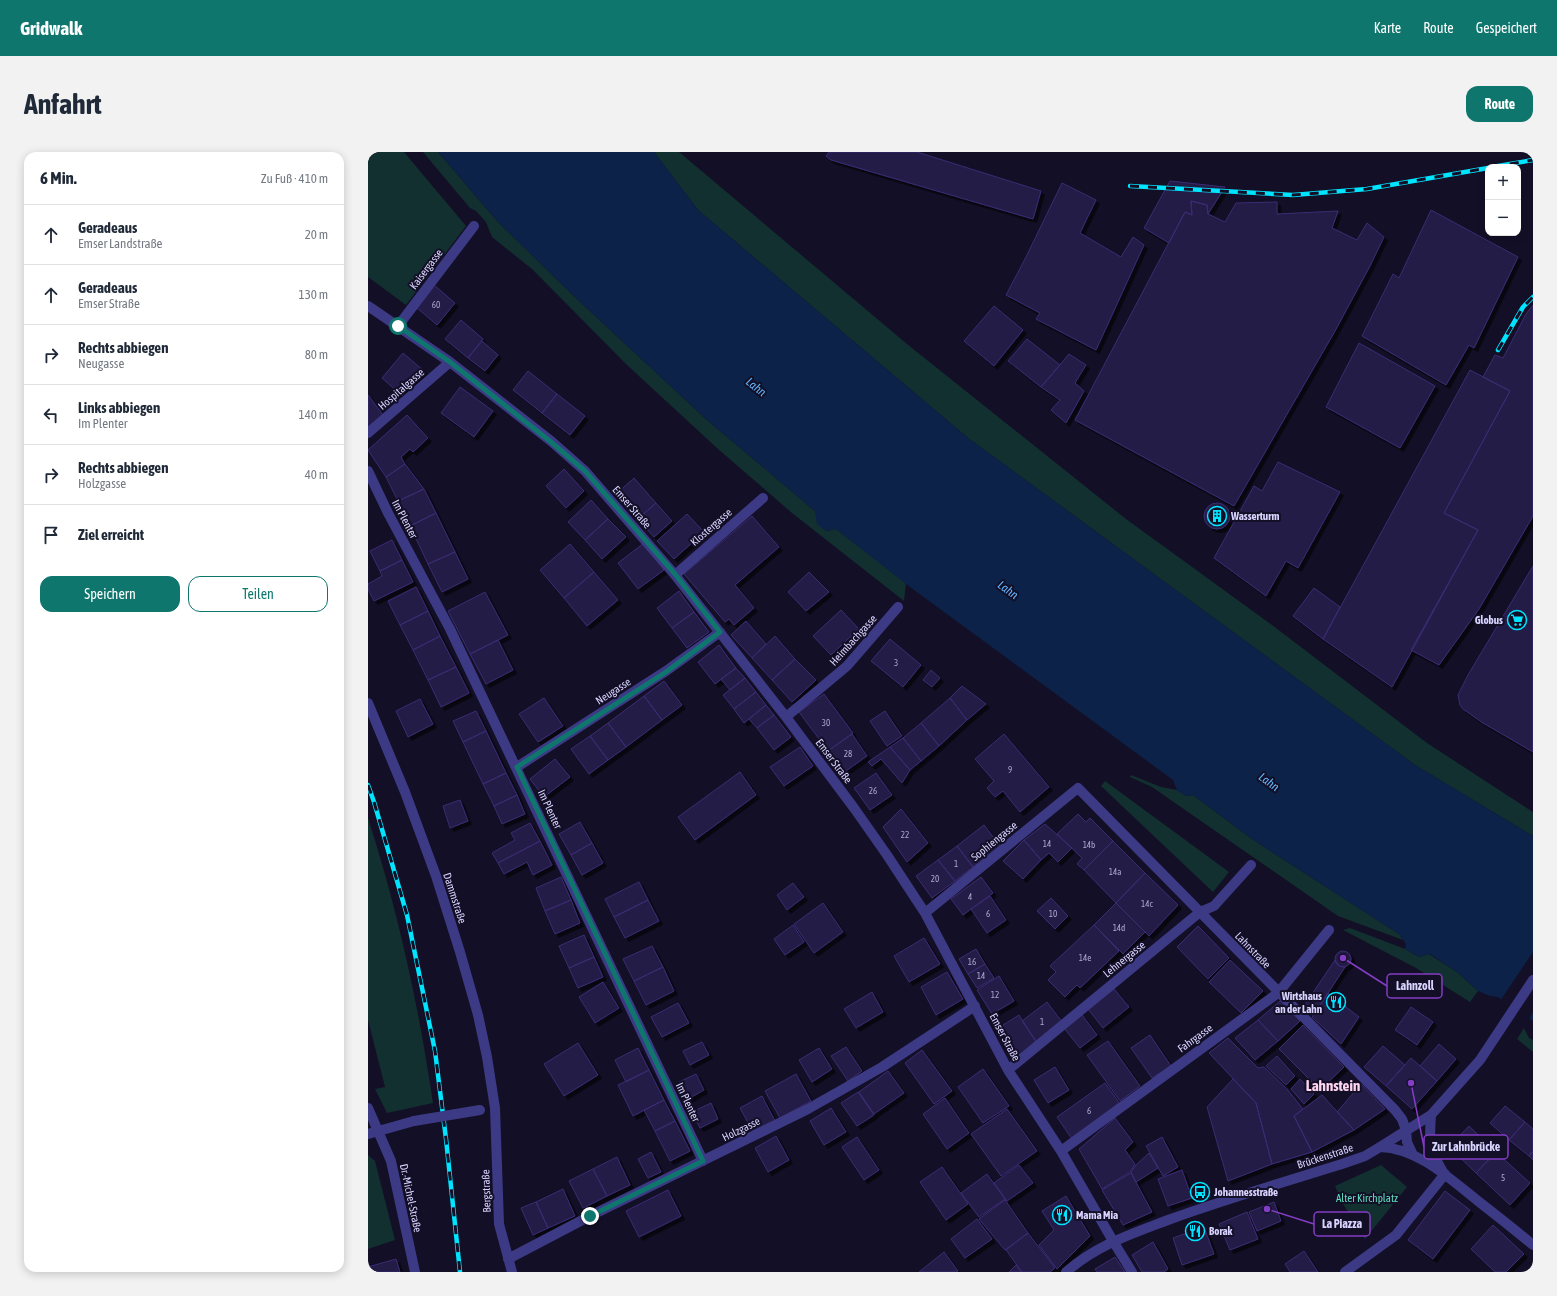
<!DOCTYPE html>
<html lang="de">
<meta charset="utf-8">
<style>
:root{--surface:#fff;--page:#f2f2f3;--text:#1f2937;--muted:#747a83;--line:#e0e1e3;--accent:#0f766e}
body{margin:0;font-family:"Asap Condensed",sans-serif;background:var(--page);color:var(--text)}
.controls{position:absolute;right:12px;top:12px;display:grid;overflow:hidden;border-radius:8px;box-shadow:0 2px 10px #0003}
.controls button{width:36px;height:36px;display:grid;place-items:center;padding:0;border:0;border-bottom:1px solid var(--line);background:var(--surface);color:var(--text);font:20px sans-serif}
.stop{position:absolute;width:12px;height:12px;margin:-9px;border:3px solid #0f766e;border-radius:50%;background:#fff}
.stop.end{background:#0f766e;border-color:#fff;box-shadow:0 1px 4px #0008}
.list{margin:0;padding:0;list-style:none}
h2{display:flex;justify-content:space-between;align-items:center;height:52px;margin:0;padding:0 16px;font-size:17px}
h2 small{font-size:13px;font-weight:400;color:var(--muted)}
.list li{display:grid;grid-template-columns:26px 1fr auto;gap:12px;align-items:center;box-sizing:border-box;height:60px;padding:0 16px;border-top:1px solid var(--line)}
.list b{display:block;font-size:15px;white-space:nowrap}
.list p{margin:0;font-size:13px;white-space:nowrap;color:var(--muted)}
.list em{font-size:13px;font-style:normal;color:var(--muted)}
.actions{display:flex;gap:8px;padding:12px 16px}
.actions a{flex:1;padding:9px 0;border:1px solid var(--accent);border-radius:12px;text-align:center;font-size:14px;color:var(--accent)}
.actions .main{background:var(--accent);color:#fff}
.icon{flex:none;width:22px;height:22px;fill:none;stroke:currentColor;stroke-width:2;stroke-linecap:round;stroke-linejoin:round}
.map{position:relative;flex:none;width:1165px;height:1120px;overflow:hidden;border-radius:12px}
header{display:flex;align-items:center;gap:24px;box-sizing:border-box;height:56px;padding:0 20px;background:var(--accent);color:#fff}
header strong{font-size:19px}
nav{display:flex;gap:22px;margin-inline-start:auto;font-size:14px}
.intro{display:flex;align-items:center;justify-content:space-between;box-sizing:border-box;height:96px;padding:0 24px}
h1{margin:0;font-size:28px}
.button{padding:10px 18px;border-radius:12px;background:var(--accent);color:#fff;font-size:14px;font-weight:700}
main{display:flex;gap:24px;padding:0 24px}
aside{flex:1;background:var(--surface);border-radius:12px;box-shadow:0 2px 10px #0003}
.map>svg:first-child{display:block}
.green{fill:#12302f}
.water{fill:#0c2248}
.pier{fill:#130f26}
.building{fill:#241b47;stroke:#3b2d73;filter:url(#shadow)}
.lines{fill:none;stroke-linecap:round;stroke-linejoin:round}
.minor{stroke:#3d3a85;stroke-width:10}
.rail-casing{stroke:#00e5ff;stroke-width:4.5}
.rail{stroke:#130f26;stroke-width:3;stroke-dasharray:9;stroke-linecap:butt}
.minor-bridge{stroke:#3d3a85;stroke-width:10}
.route{stroke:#0f766e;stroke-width:5}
.labels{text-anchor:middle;stroke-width:4;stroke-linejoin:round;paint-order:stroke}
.number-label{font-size:9px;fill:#aca6d1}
.street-label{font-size:11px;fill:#d9d4ff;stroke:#130f26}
.poi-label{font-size:11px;font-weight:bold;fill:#d9d4ff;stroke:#130f26;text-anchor:start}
.park-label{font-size:11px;fill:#5fe0c0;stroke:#130f26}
.water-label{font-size:12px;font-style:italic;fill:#62b6ff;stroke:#130f26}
.district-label{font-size:15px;font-weight:bold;fill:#ffd6f0;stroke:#130f26}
.leader{fill:none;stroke:#843dc5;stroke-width:1.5}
.callout-dot{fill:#843dc5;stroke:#130f26;stroke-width:1.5}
.callout{fill:#130f26;stroke:#843dc5;stroke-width:1.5}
.callout-label{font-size:12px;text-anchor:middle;font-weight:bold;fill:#d9d4ff}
</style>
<header>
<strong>Gridwalk</strong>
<nav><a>Karte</a><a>Route</a><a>Gespeichert</a></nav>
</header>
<div class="intro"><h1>Anfahrt</h1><a class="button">Route</a></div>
<main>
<aside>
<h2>6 Min.<small>Zu Fuß · 410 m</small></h2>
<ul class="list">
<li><svg class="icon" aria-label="ahead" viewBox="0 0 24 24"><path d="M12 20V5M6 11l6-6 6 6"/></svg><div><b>Geradeaus</b><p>Emser Landstraße</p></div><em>20 m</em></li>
<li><svg class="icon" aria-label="ahead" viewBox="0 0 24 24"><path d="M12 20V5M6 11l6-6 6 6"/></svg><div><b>Geradeaus</b><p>Emser Straße</p></div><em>130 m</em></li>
<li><svg class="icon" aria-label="right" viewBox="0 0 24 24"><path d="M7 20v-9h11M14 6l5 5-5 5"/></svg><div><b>Rechts abbiegen</b><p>Neugasse</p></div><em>80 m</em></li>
<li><svg class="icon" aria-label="left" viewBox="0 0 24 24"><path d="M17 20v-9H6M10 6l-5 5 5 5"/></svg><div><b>Links abbiegen</b><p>Im Plenter</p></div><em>140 m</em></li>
<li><svg class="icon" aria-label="right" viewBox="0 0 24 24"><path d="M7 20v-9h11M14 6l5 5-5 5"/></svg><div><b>Rechts abbiegen</b><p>Holzgasse</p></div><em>40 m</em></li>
<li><svg class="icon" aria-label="arrive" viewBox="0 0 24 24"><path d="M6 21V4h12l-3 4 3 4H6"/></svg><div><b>Ziel erreicht</b></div></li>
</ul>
<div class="actions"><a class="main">Speichern</a><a>Teilen</a></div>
</aside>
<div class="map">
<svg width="1165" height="1120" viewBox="0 0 1165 1120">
<defs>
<filter id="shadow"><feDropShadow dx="3.5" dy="3.5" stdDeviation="0" flood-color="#0009"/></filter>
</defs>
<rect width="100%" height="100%" fill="#130f26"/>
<!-- green -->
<path class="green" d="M0,0H36L98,74L38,153L0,125Z
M55,0H70L130,70L209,147L339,268L447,359L458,379L468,377L538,431L536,449L424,361L350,297L259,213L164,117L124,85L118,70L108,59L102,56Z
M286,0H311L539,192L758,367L904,473L1059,591L1165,660V684L1047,613L600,286L330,58Z
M763,623L793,635L809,638L818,644L825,643L884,687L1031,782L1035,788L970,764L784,635L762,625Z
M737,629L861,720L845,740L733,634Z
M0,666C30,759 51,855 65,951L19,961L7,937L17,935L0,868Z
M982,776L1037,797L1051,805L1061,802L1089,820L1110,839L1102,850L1048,816L975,778Z
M1156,876L1161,886L1165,888V900L1149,887Z
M0,1003L7,1009L27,1088L0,1097Z
M1013,1013L1039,1035L997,1087L975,1052L967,1034Z"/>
<!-- water -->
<path class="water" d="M70,0H286L330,58L600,286L1047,613L1165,684V869L1130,845L1122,844L1110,839L1089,820L1062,802L1051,805L1037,797L1038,792L1031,782L884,687L825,643L818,644L809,638L805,628L542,435L468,377L458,379L449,372L447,359L339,268L209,147L130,70Z"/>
<!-- pier -->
<path class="pier" d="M1165,800V860L1160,868L1132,849Z"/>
<!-- building -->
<path class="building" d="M461,0H549L673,39L665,67L463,8L458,4Z
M802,29L857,35L840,62L839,53L823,49L824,63L817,60L801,91L776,76Z
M694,31L728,48L712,81L753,105L765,85L776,93L728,198L668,167L672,161L638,143L657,107Z
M823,49L839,53L840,62L857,70L868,51L909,50V62L970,59L964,76L989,88L999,71L1016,85L1002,114L967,179L866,354L707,268L817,60L824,63Z
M1063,58L1150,105L1106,196L1101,193L1078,233L994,184L1025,122L1031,126Z
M66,133L87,151L69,173L49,156Z
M1165,153V364L1111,457L1071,513L1043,498L1110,378L1076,361L1142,239L1115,225L1127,203L1135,206L1158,162Z
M626,154L655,178L626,214L596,189Z
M93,168L115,187L100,206L77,187Z
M659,187L692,213L673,235L640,209Z
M114,189L130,203L117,219L100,206Z
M991,191L1067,234L1032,296L958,255Z
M35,201L56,219L34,244L14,226Z
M701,202L718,213L707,231L716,239L698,271L683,258L692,248L673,235Z
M1102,218L1142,239L1076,361L1110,378L1024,535L955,487Z
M160,219L189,242L174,261L145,238Z
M92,235L125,259L106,285L73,261Z
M189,242L217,264L202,283L174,261Z
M0,243L15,263L0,275Z
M39,263L60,286L45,300L42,297L33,305L37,312L18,325L0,298Z
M910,310L972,340L930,416L918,409L898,444L846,406L886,334L894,339Z
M37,312L56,337L30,349L18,325Z
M196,317L216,339L198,356L178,334Z
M266,326L288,351L270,367L247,343Z
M56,337L68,361L42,374L30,349Z
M223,348L240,367L217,388L200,370Z
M288,351L304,369L286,385L270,367Z
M836 364a13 13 0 1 1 26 0a13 13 0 1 1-26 0Z
M68,361L87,400L60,412L42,374Z
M319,362L336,380L306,407L289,389Z
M384,364L411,395L367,433L386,456L366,473L361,467L357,470L316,422Z
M240,367L258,385L234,407L217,388Z
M24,388L34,408L12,419L2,399Z
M276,391L296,418L270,437L250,411Z
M202,392L226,420L196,446L172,418Z
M87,400L100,427L74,440L60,412Z
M34,408L45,430L6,449L0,437V432L14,424L12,419Z
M1165,414V600L1115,571L1095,557L1092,553L1090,543L1100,523Z
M226,420L250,448L219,474L196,446Z
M441,420L461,440L438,459L420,440Z
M48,435L60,459L32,473L20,449Z
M946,436L972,455L955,487L925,464Z
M311,439L326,460L304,476L289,456Z
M117,440L140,483L102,502L80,459Z
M473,458L491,477L463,503L445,484Z
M60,459L72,484L45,498L32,473Z
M326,460L341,480L319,496L304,476Z
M378,469L398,492L384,506L363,483Z
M72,484L88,515L60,528L45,498Z
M407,484L427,507L404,528L384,506Z
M522,487L553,513L535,535L503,509Z
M130,488L145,518L118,532L102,502Z
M351,493L368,516L347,532L330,510Z
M427,507L448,528L424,550L404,528Z
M88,515L101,541L73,555L60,528Z
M368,516L377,526L362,538L353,527Z
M563,518L572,526L564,535L555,528Z
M377,526L388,540L366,557L355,543Z
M296,529L314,553L294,568L276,544Z
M594,534L618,552L599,568L582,546Z
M388,540L398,553L376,571L366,557Z
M456,542L485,581L460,599L431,560Z
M276,544L294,568L258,595L240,571Z
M176,546L195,574L170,590L151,562Z
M582,546L599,568L571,594L553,571Z
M52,547L65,572L40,585L28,559Z
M398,553L406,563L389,576L381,567Z
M108,559L118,579L95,590L85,569Z
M517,559L534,584L519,594L502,569Z
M406,563L423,585L406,598L389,576Z
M240,571L258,595L240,608L222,584Z
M553,571L571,594L553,609L535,586Z
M118,579L138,621L115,632L95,590Z
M484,582L499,604L475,621L460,599Z
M636,582L681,635L652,660L635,639L627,645L619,636L626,629L607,607Z
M222,584L240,608L221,622L203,597Z
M535,586L553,609L542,618L522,595Z
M432,595L445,614L416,634L402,615Z
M522,595L542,618L534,631L513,607L504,614L500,610Z
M187,607L202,625L176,645L162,627Z
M372,620L388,643L327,688L310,665Z
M138,621L149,643L126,654L115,632Z
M508,621L524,643L502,658L486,636Z
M149,643L157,662L134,672L126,654Z
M92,648L100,669L82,676L75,654Z
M533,657L560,691L539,710L515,675Z
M710,662L718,670L722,666L745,689L716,718L709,712L714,706L689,682Z
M212,670L224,691L203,703L191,682Z
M162,671L172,689L130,711L124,701L147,688L143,681Z
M677,672L704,696L690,710L681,701L673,708L656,688Z
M616,673L633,695L605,715L589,694Z
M656,688L673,708L655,727L635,709Z
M172,689L184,713L165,723L159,710L136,722L130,711Z
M745,689L777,721L748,751L716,718Z
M224,691L235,711L214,723L203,703Z
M589,694L605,715L587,729L570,708Z
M570,708L587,729L564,746L548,724Z
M777,721L810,753L781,784L748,751Z
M193,725L203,748L177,759L168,736Z
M613,725L625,741L595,763L583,747Z
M271,730L280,748L246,765L237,747Z
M425,731L436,745L419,758L409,743Z
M622,744L638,768L619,781L603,757Z
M683,746L700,764L687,777L669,759Z
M203,748L212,771L187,782L177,759Z
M280,748L291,769L257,786L246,765Z
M455,751L475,780L446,801L426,772Z
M748,751L777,780L755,802L726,773Z
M425,773L436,790L417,803L406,787Z
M726,773L751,799L712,836L709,833L697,845L680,828L688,820L682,814Z
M830,774L861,806L840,827L809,795Z
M216,783L226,805L201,816L191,794Z
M556,786L572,812L541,830L526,804Z
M284,794L295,815L266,829L255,807Z
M608,797L617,812L600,822L591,807Z
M967 807a8 8 0 1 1 16 0a8 8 0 1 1-16 0Z
M226,805L235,825L210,836L201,816Z
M862,808L895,839L873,861L841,830Z
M967,808L971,814L977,815L947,861L936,854Z
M617,812L626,826L609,836L600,822Z
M295,815L306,839L278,853L266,829Z
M579,820L595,847L568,863L553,835Z
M631,824L646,849L624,862L609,838Z
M235,830L251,856L227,871L211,845Z
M746,837L761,855L735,876L720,857Z
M504,840L515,860L488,876L476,857Z
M960,841L991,865L973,892L944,865Z
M912,849L932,869L910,889L890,868Z
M679,850L695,871L669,891L654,869Z
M310,851L321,871L294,885L283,865Z
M1043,855L1065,870L1049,893L1027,878Z
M651,863L669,891L650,904L632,875Z
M714,863L729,883L712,896L696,876Z
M890,868L910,889L887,908L867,886Z
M935,873L976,915L952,938L911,897Z
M782,883L803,914L784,926L763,896Z
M860,886L890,916L896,915L919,937L935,957L926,964L944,1000L904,1012L888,951L841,901Z
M740,889L772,934L752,949L719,903Z
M334,890L341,903L322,913L315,899Z
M210,891L230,923L196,944L176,912Z
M1071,892L1088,907L1069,929L1052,914Z
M1015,894L1037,913L1018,934L996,915Z
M478,895L494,919L480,929L463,904Z
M270,896L281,918L258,930L247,908Z
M451,896L464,917L444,930L431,908Z
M554,898L584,939L566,952L537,911Z
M909,904L927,924L918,933L898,914Z
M1043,906L1069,929L1044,957L1018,934Z
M687,915L701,938L680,951L666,928Z
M615,917L641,954L615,971L590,935Z
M281,918L296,948L265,964L250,933Z
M520,919L536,941L506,962L491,940Z
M328,922L336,938L320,947L311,930Z
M428,922L443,949L412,966L397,939Z
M865,927L888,951L904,1012L860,1029L839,955Z
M932,927L946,942L936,952L923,937Z
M737,931L752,952L704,987L689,965Z
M993,932L1017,957L986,978L969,960Z
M490,940L506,963L489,974L473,951Z
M954,943L986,978L944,1000L926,964Z
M394,944L407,969L385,980L372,956Z
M577,946L601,981L579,997L555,962Z
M296,948L307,969L287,979L276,958Z
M343,951L350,967L332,976L324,960Z
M1137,954L1157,970L1141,988L1122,971Z
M463,956L478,980L456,993L442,969Z
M639,957L669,999L633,1024L603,982Z
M747,966L765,990L757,998L767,1012L762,1020L734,1037L711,997Z
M307,969L322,999L302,1009L287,979Z
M1157,970L1165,977V999L1161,1004L1141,988Z
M1101,974L1128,1000L1108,1021L1081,995Z
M408,984L421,1008L400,1020L387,996Z
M489,985L511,1018L496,1028L474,995Z
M794,985L810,1015L795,1024L778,994Z
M1165,999V1008L1161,1004Z
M283,1000L293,1020L280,1026L270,1007Z
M1128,1000L1162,1031L1142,1053L1108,1021Z
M781,1001L790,1016L768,1030L763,1020L768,1013Z
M249,1005L262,1033L239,1044L225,1017Z
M651,1013L665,1031L639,1049L626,1031Z
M574,1015L600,1052L578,1068L552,1030Z
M225,1017L239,1044L215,1056L201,1029Z
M814,1018L824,1046L800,1054L790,1027Z
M763,1021L784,1060L755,1073L734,1038Z
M619,1022L637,1047L611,1065L593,1041Z
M195,1037L207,1064L180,1076L168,1050Z
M300,1038L313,1064L271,1085L258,1059Z
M1077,1039L1102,1058L1065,1107L1040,1088Z
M698,1044L722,1084L689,1117L671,1093L686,1078L674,1059Z
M637,1048L660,1081L637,1098L611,1067Z
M168,1050L180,1076L165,1083L153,1056Z
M906,1050L913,1069L889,1079L881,1060Z
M879,1060L890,1087L862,1098L851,1072Z
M609,1067L624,1087L597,1106L583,1087Z
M1125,1073L1156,1102L1138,1120H1127L1103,1097Z
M836,1075L846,1102L814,1113L805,1086Z
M660,1081L687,1116L682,1120H654L638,1098Z
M785,1090L800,1117L796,1120H774L764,1103Z
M936,1099L950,1120H922L917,1112Z
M576,1100L590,1119L589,1120H551Z
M747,1105L757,1120H729L727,1117Z
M28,1107L32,1120H0V1115Z
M648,1113L653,1120H641Z"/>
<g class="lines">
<!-- minor -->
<path class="minor" d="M0,154L82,210L183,289L217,319L307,423L418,565L486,656L519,703L557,761L640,918L693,999L745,1089L764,1120
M30,174L106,74
M0,281L82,210
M0,319L20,361L82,477L335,1009
M307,423L395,346
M0,551L37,640L68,724L92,800L110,863L119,905L127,956L131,1072L144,1120
M418,565L479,514L530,455
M149,615L298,519L352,480
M557,761L710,636L1027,958L1034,967L1038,978L1039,990L1045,1003
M640,918L832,760L846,754L883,713
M0,956L23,1009L47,1120
M1063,963C1061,988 1061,997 1075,1020
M0,982L46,969
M1012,995C1050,996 1082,1027 1110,1049C1128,1063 1147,1078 1165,1093
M693,999L910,841L961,778
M140,1107L222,1064L440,957L514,915L607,854
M698,1120C729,1093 763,1082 800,1068C858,1047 916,1030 974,1012L997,1004L1012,995L1063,963L1112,908L1165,828
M977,1120L1028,1083L1077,1022"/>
<defs>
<path id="rail" d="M1124,15L1165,8
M762,34L925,43L999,37L1120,16
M1130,198L1155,155L1165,145
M0,633L6,650L39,763L67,899L78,987L92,1120"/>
</defs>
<!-- rail casing -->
<use href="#rail" class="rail-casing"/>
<!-- rail -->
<use href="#rail" class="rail"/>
<!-- minor-bridge -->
<path class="minor-bridge" d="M46,969L112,958"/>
</g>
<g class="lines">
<!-- route -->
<path class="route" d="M30,174L82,210L115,236L183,290L217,319L307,422L352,480L298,520L149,615L335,1009L222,1064"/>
</g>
<!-- icons -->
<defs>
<symbol id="building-ring" viewBox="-11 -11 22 22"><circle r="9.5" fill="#130f26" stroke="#00e5ff" stroke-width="1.5"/><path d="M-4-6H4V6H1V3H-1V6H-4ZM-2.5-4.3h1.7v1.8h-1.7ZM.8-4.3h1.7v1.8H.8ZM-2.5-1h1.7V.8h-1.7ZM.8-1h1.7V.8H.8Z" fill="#00e5ff"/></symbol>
<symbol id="supermarket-ring" viewBox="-11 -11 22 22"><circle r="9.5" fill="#130f26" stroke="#00e5ff" stroke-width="1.5"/><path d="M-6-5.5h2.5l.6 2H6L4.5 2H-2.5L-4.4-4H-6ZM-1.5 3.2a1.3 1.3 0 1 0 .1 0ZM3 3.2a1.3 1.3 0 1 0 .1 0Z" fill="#00e5ff"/></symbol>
<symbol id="restaurant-ring" viewBox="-11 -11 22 22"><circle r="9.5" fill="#130f26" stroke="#00e5ff" stroke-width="1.5"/><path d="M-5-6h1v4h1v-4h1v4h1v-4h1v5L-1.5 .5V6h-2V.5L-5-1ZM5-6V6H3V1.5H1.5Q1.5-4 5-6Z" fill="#00e5ff"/></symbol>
<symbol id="bus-ring" viewBox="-11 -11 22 22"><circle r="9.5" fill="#130f26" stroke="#00e5ff" stroke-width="1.5"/><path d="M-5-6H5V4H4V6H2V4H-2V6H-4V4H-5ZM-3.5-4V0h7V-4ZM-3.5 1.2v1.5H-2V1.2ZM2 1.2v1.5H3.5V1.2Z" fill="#00e5ff"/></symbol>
</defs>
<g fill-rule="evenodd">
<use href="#building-ring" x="838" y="353" width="22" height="22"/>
<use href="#supermarket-ring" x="1138" y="457" width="22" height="22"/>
<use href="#restaurant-ring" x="957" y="839" width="22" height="22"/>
<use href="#bus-ring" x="821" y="1029" width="22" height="22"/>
<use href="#restaurant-ring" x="683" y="1052" width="22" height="22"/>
<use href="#restaurant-ring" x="816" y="1068" width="22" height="22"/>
</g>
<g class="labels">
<!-- number labels -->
<g class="number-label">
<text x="68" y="156">60</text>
<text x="528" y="514">3</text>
<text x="458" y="574">30</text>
<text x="480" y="605">28</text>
<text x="642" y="621">9</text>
<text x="505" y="642">26</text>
<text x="537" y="686">22</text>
<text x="679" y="695">14</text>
<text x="721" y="696">14b</text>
<text x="588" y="715">1</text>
<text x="747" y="723">14a</text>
<text x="567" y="730">20</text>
<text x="602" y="748">4</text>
<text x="779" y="755">14c</text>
<text x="620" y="765">6</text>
<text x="685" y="765">10</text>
<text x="751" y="779">14d</text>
<text x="717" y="809">14e</text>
<text x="604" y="813">16</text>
<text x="613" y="827">14</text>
<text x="627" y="846">12</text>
<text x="674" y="873">1</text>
<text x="721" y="962">6</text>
<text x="1135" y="1029">5</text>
</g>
<!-- street labels -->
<g class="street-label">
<text transform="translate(58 117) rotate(-53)" y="4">Kaisergasse</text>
<text transform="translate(33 237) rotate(-41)" y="4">Hospitalgasse</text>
<text transform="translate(264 355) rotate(49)" y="4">Emser Straße</text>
<text transform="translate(37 367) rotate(62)" y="4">Im Plenter</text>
<text transform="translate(343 375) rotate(-41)" y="4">Klostergasse</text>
<text transform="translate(485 488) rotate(-48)" y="4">Heimbachgasse</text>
<text transform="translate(245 539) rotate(-33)" y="4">Neugasse</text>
<text transform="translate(466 609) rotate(53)" y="4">Emser Straße</text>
<text transform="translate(182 657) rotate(65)" y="4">Im Plenter</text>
<text transform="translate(626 689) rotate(-39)" y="4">Sophiengasse</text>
<text transform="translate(87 746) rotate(72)" y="4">Dammstraße</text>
<text transform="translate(885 798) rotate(46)" y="4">Lahnstraße</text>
<text transform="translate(756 807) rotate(-39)" y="4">Lehnergasse</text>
<text transform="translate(637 885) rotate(62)" y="4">Emser Straße</text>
<text transform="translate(827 886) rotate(-36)" y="4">Fahrgasse</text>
<text transform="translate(320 950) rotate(65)" y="4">Im Plenter</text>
<text transform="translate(373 977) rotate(-26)" y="4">Holzgasse</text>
<text transform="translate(957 1004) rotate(-18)" y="4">Brückenstraße</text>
<text transform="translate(118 1039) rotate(-92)" y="4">Bergstraße</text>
<text transform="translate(43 1046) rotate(78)" y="4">Dr.-Michel-Straße</text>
</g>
<!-- poi labels -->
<g class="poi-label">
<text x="863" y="368">Wasserturm</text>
<text x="1135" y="472" text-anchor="end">Globus</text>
<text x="954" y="848" text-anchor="end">Wirtshaus<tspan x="954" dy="13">an der Lahn</tspan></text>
<text x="846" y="1044">Johannesstraße</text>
<text x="708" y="1067">Mama Mia</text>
<text x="841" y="1083">Borak</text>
</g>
<!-- park labels -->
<g class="park-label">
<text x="999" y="1050">Alter Kirchplatz</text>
</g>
<!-- water labels -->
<g class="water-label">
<text transform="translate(388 235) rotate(39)" y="4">Lahn</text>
<text transform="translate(640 438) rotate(36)" y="4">Lahn</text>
<text transform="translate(901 630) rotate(36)" y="4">Lahn</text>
</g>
<!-- district labels -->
<g class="district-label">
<text x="965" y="939">Lahnstein</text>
</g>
</g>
<!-- callouts -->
<path class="leader" d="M975 806L1019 834M1043 931L1056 995M899 1057L946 1072"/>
<g class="callout-dot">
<circle cx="975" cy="806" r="4"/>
<circle cx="1043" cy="931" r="4"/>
<circle cx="899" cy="1057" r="4"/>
</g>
<g class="callout">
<rect x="1019" y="822" width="55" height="24" rx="4"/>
<rect x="1056" y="983" width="84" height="24" rx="4"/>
<rect x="946" y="1060" width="56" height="24" rx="4"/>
</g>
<g class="callout-label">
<text x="1047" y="838">Lahnzoll</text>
<text x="1098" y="999">Zur Lahnbrücke</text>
<text x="974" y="1076">La Piazza</text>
</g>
</svg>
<div class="controls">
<button>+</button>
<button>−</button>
</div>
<div class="stop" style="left:30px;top:174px"></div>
<div class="stop end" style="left:222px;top:1064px"></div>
</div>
</main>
